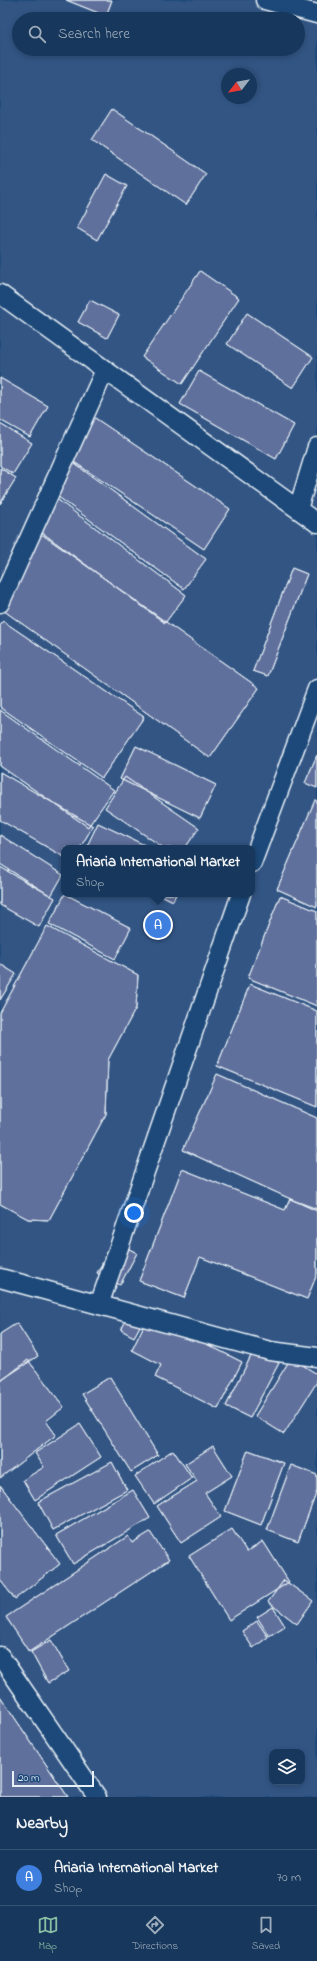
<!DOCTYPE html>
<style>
:root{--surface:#17385c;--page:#244365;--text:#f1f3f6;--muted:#9eacbb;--line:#365272;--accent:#8abfa5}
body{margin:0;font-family:"Indie Flower",sans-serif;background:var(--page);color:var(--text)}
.controls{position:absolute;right:12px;bottom:12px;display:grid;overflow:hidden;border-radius:8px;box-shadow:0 2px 6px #0003}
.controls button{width:36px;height:36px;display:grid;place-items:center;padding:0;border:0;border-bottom:1px solid var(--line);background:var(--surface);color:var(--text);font:20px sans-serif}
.compass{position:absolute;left:221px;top:68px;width:36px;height:36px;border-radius:50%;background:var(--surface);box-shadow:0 2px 6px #0003;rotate:239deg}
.scale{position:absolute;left:12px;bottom:10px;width:82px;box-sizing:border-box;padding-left:4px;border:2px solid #e8f1f8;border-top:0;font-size:11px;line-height:14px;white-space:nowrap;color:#e8f1f8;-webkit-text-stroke:3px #1f4a7a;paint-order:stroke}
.you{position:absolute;left:134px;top:1213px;width:14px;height:14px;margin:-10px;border:3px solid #fff;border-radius:50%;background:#1a73e8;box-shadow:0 0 0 6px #1a73e833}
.badge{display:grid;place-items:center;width:26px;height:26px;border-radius:50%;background:var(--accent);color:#fff;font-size:13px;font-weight:700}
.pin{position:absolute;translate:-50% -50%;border:2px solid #fff;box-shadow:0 1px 4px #0006}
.popup{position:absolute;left:61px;top:845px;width:194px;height:52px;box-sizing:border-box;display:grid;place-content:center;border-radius:8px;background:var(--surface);filter:drop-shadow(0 1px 3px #0005);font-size:13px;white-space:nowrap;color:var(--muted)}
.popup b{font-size:15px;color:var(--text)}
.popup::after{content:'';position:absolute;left:50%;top:100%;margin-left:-8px;border:8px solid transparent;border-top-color:var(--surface)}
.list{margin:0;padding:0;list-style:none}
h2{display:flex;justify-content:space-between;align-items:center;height:52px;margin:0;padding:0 16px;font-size:17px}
h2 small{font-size:13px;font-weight:400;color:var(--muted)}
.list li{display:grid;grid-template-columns:26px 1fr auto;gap:12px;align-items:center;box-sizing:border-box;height:56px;padding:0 16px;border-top:1px solid var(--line)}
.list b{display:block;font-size:15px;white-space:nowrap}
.list p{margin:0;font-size:13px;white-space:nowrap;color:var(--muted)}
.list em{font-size:13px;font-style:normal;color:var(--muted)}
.icon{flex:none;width:22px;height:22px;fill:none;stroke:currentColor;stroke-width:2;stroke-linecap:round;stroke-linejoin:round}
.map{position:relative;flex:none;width:317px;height:1797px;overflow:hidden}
.search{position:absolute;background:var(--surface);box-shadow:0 2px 6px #0003;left:12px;right:12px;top:12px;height:44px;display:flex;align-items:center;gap:10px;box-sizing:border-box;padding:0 14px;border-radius:22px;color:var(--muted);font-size:15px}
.sheet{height:108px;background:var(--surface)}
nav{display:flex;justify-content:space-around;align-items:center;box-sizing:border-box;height:56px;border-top:1px solid var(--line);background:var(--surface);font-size:11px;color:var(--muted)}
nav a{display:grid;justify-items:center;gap:2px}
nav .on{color:var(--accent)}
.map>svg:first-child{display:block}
.built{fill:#335584;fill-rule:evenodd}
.building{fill:#616f9c;stroke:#e8f1f8}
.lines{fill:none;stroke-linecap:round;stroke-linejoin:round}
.pedestrian-casing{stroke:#e8f1f8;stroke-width:21}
.pedestrian{stroke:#1f4a7a;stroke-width:18}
</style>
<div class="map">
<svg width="317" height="1797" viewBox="0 0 317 1797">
<rect width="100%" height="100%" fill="#1f4a7a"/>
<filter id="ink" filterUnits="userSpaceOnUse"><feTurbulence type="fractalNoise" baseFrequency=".025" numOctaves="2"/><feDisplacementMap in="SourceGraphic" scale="8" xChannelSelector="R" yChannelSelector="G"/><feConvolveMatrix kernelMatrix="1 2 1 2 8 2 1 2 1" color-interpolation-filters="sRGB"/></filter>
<g filter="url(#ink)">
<!-- built -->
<path class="built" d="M0,0H317V1797H0ZM19,19H298V49H19ZM227,74H251V98H227ZM64,848H252V894H64ZM272,1752H302V1782H272Z"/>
<!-- building -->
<path class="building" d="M66,0H112L106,16Z
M66,0H112L106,16Z
M112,109L206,174L186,205L92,140Z
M112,109L206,174L186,205L92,140Z
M106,174L127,186L97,240L77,228Z
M106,174L127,186L97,240L77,228Z
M200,271L239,298L182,384L142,357Z
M200,271L239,298L182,384L142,357Z
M90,300L119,315L107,338L78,322Z
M90,300L119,315L107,338L78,322Z
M247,313L313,357L293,388L227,344Z
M247,313L313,357L293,388L227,344Z
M199,371L294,425L276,459L180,404Z
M199,371L294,425L276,459L180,404Z
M0,378L48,406L30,437L0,420Z
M0,378L48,406L30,437L0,420Z
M89,414L230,509L204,549L62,454Z
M89,414L230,509L204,549L62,454Z
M0,424L32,443L13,474L0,466Z
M0,424L32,443L13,474L0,466Z
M68,459L206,559L184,589L46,488Z
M68,459L206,559L184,589L46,488Z
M0,468L16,478L0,504Z
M0,468L16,478L0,504Z
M50,494L186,595L165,623L29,523Z
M50,494L186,595L165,623L29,523Z
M33,528L259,688L210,758L0,608L18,577L5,568Z
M33,528L259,688L210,758L0,608L18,577L5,568Z
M292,568L307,574L268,676L253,671Z
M292,568L307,574L268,676L253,671Z
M3,621L144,717L102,778L0,707V625Z
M3,621L144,717L102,778L0,707V625Z
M0,710L114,790L88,827L0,766Z
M0,710L114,790L88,827L0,766Z
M136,746L216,785L200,818L120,779Z
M136,746L216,785L200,818L120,779Z
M317,755V788L305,783Z
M317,755V788L305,783Z
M0,772L93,826L80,848H64V857L0,820Z
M0,772L93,826L80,848H64V857L0,820Z
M125,777L199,828L185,848H164L105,808Z
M125,777L199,828L185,848H164L105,808Z
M315,800L317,801V907L277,889Z
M315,800L317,801V907L277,889Z
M98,823L151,848H86Z
M98,823L151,848H86Z
M0,835L63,875L51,896L0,864Z
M0,835L63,875L51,896L0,864Z
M0,867L55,898L39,927L0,905Z
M0,867L55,898L39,927L0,905Z
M65,894L131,928L115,959L49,924Z
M65,894L131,928L115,959L49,924Z
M159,894H176L173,901Z
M159,894H176L173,901Z
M280,896L317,911V1006L248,978Z
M280,896L317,911V1006L248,978Z
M47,926L138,975L136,1008L108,1060L106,1114L49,1220L28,1219L0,1204V1013Z
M47,926L138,975L136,1008L108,1060L106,1114L49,1220L28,1219L0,1204V1013Z
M0,964L16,974L0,1000Z
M0,964L16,974L0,1000Z
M250,984L317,1011V1107L217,1066Z
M250,984L317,1011V1107L217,1066Z
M217,1074L317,1118V1211L183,1150Z
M217,1074L317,1118V1211L183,1150Z
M182,1169L285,1210L290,1199L317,1209V1274L307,1299L200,1257L184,1298L139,1281Z
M182,1169L285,1210L290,1199L317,1209V1274L307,1299L200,1257L184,1298L139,1281Z
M114,1241L137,1253L120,1285L97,1273Z
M114,1241L137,1253L120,1285L97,1273Z
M131,1311L144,1319L134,1337L121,1330Z
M131,1311L144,1319L134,1337L121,1330Z
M149,1315L242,1362L218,1409L155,1377L161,1365L132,1350Z
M149,1315L242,1362L218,1409L155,1377L161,1365L132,1350Z
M17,1323L38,1356L0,1381V1334Z
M17,1323L38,1356L0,1381V1334Z
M254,1350L279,1363L250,1418L226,1406Z
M254,1350L279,1363L250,1418L226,1406Z
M291,1358L317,1374V1382L284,1434L255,1416Z
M291,1358L317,1374V1382L284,1434L255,1416Z
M28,1360L64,1407L46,1421L56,1435L0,1478V1382Z
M28,1360L64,1407L46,1421L56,1435L0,1478V1382Z
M110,1377L158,1455L131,1472L82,1394Z
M110,1377L158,1455L131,1472L82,1394Z
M80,1424L101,1457L35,1500L23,1480L44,1467L35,1453Z
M80,1424L101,1457L35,1500L23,1480L44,1467L35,1453Z
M213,1446L232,1476L205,1493L221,1517L181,1543L157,1506L197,1481L185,1464Z
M213,1446L232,1476L205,1493L221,1517L181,1543L157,1506L197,1481L185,1464Z
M173,1450L192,1478L154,1504L135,1476Z
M173,1450L192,1478L154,1504L135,1476Z
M248,1450L284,1463L261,1525L225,1511Z
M248,1450L284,1463L261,1525L225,1511Z
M112,1462L127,1490L53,1530L38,1502Z
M112,1462L127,1490L53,1530L38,1502Z
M291,1465L317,1475V1491L298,1542L267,1530Z
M291,1465L317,1475V1491L298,1542L267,1530Z
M0,1485L60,1564L15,1599L0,1580Z
M0,1485L60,1564L15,1599L0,1580Z
M133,1490L150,1518L73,1564L56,1535Z
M133,1490L150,1518L73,1564L56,1535Z
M232,1529L247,1552L263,1541L289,1582L229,1620L189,1556Z
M232,1529L247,1552L263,1541L289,1582L229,1620L189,1556Z
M150,1532L169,1560L29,1652L6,1617L128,1536L132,1543Z
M150,1532L169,1560L29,1652L6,1617L128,1536L132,1543Z
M284,1580L313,1601L297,1624L268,1602Z
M284,1580L313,1601L297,1624L268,1602Z
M273,1607L285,1626L269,1636L257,1617Z
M273,1607L285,1626L269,1636L257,1617Z
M257,1621L268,1637L253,1648L242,1631Z
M257,1621L268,1637L253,1648L242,1631Z
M51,1640L69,1671L48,1683L31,1652Z
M51,1640L69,1671L48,1683L31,1652Z
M0,1696L68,1797H0Z
M0,1696L68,1797H0Z"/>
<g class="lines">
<defs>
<path id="pedestrian" d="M265,0L317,14
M0,294L317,523
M298,509L317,447
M0,603L105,370
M252,863L317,689
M0,1278L270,1351L317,1357
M99,1305L241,894
M0,1656L97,1797"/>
</defs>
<!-- pedestrian casing -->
<use href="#pedestrian" class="pedestrian-casing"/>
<!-- pedestrian -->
<use href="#pedestrian" class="pedestrian"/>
</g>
</g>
</svg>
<div class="controls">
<button><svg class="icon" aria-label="layers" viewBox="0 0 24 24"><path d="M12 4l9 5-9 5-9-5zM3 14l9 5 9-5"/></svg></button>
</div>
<svg class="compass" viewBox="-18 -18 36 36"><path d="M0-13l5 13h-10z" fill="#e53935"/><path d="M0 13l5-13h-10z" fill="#9eacbb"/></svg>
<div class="scale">20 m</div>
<div class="you"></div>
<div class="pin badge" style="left:158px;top:925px;background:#3f7fe0">A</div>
<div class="popup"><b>Ariaria International Market</b>Shop</div>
<div class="search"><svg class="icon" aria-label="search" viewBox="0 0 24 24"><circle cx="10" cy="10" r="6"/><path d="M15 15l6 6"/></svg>Search here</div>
</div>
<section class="sheet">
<h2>Nearby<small></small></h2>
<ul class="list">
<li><span class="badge" style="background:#3f7fe0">A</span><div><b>Ariaria International Market</b><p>Shop</p></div><em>70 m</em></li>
</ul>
</section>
<nav>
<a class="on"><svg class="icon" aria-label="map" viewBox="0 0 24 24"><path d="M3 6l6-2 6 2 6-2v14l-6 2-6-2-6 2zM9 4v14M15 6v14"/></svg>Map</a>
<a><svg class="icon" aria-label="directions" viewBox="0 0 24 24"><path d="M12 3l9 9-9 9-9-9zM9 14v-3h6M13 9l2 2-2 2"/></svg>Directions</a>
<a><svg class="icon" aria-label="saved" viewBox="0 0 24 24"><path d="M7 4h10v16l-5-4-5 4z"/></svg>Saved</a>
</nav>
